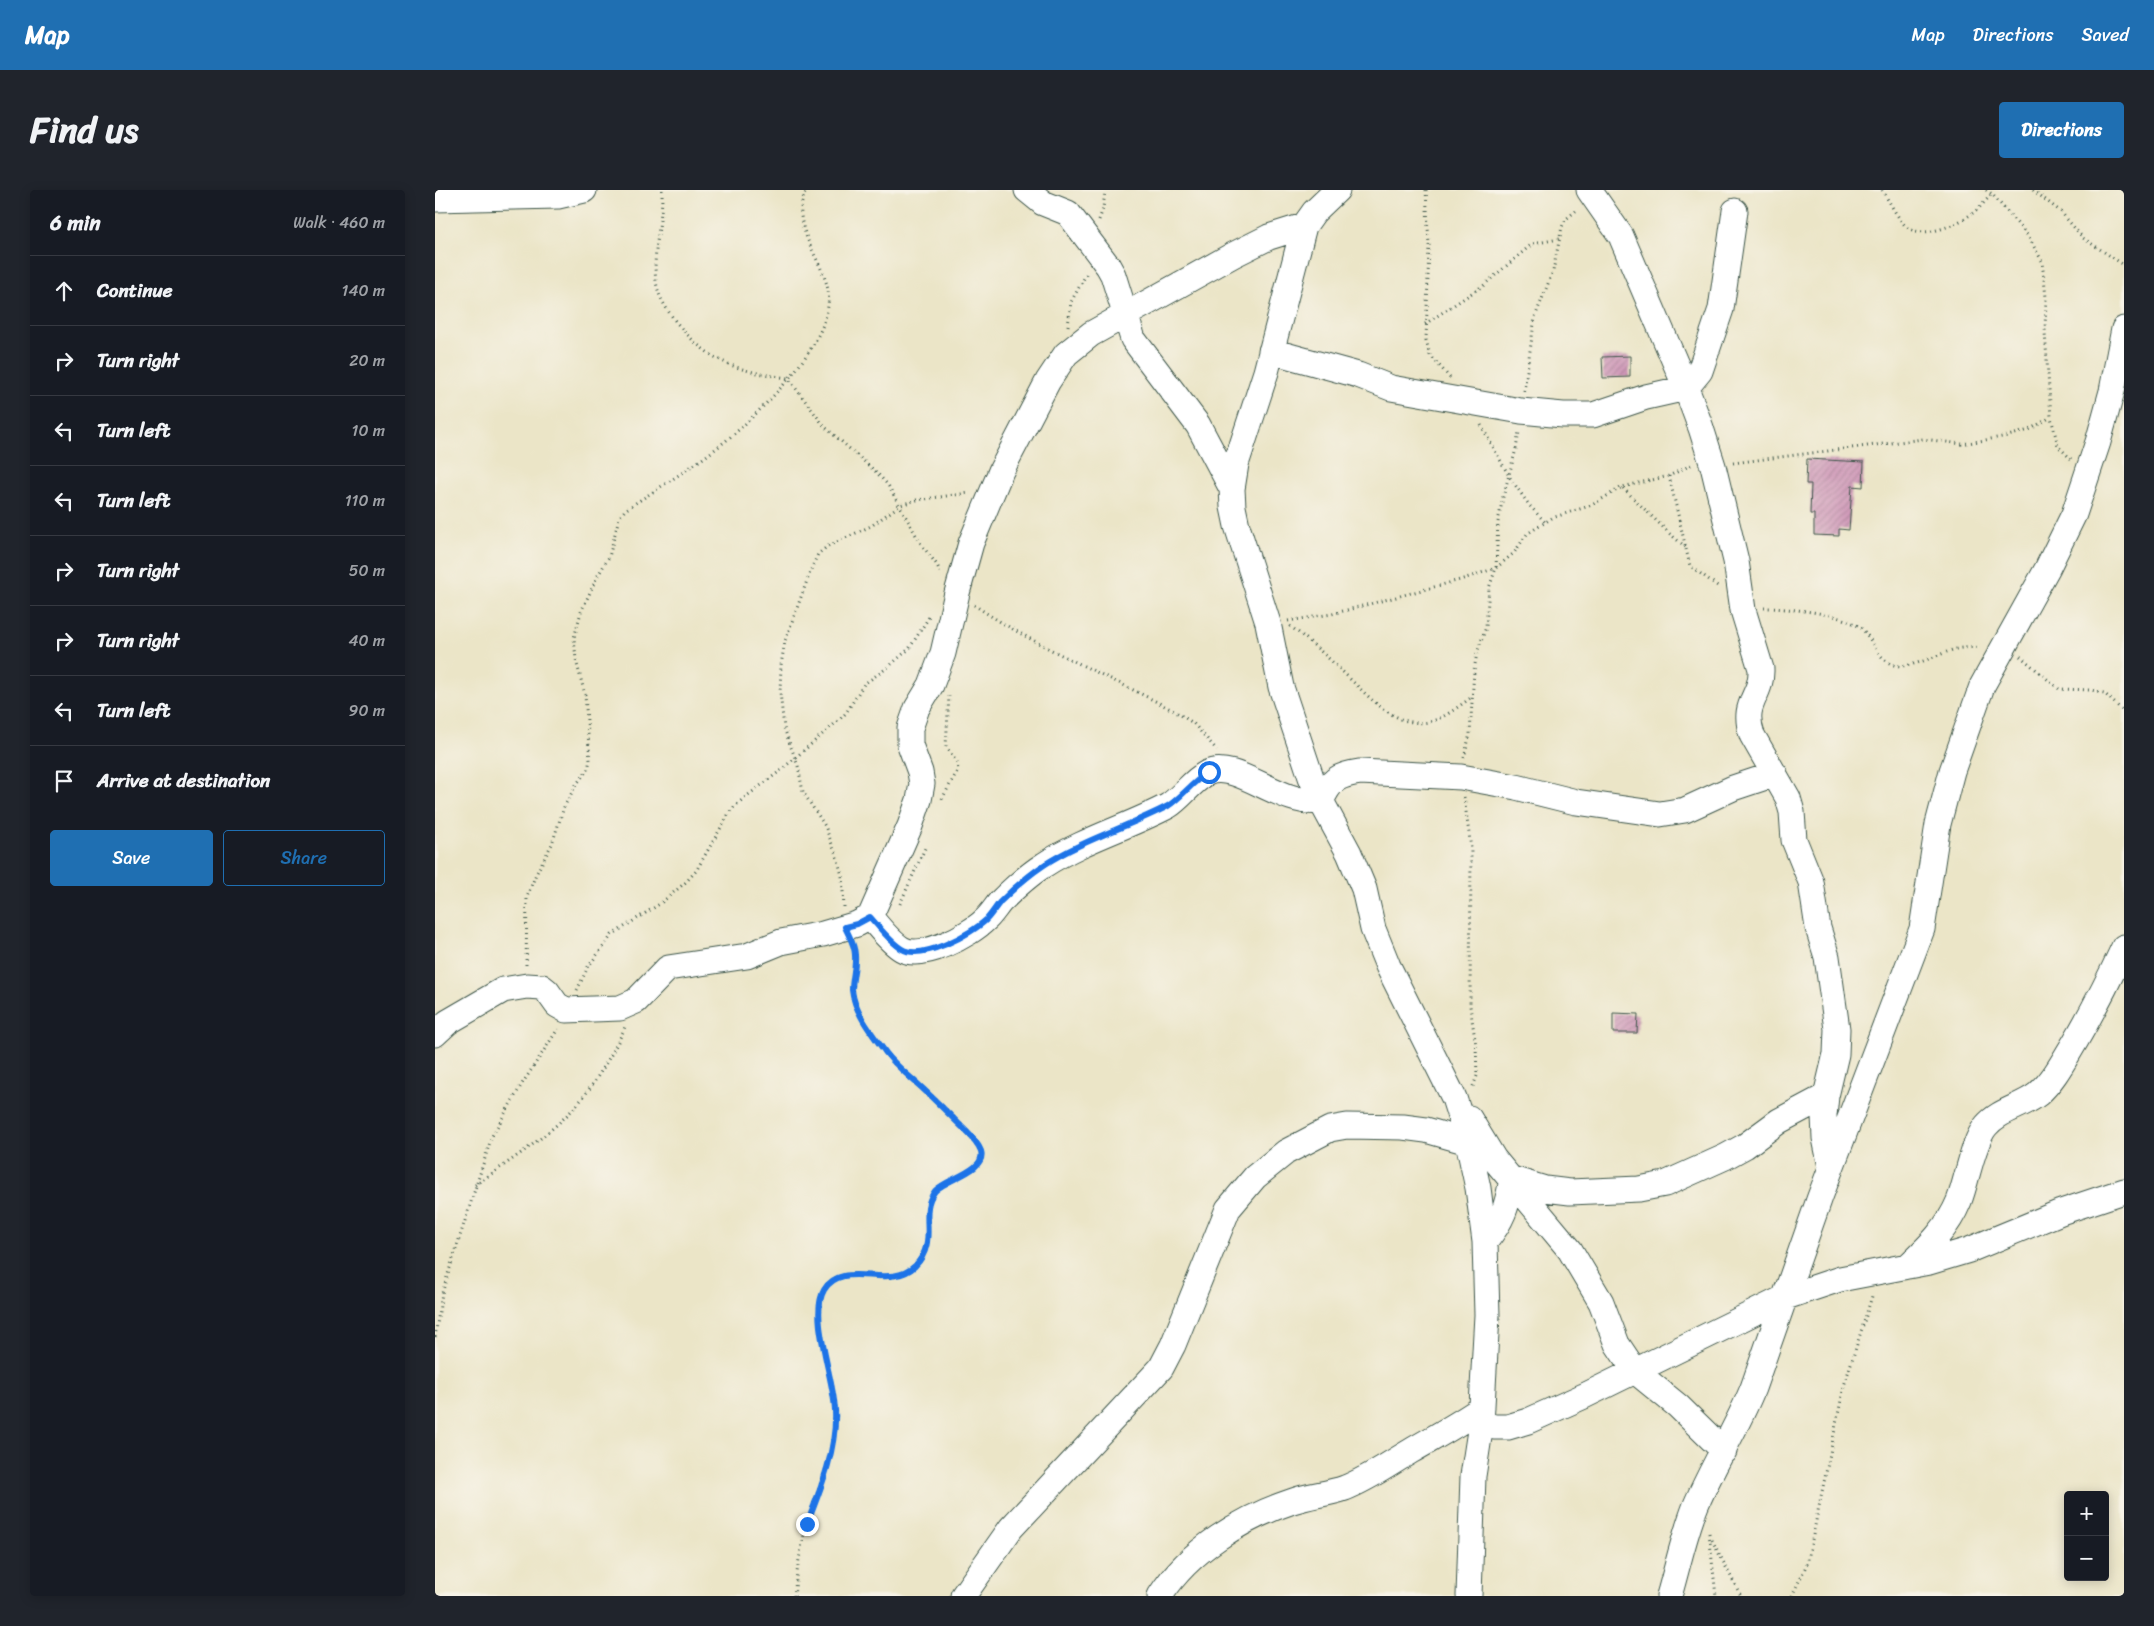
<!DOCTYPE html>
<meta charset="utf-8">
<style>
:root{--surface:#171b24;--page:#20242c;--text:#f1f3f6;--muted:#9ea1a6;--line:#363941;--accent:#1f6fb2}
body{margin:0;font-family:Sriracha,sans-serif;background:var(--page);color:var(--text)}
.controls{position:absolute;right:15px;bottom:15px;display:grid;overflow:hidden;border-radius:5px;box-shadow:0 2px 12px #0003}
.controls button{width:45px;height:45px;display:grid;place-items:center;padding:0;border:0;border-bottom:1px solid var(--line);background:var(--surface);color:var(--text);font:25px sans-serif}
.stop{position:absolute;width:15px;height:15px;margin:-11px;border:4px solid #1a73e8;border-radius:50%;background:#fff}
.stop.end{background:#1a73e8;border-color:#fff;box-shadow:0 1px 5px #0008}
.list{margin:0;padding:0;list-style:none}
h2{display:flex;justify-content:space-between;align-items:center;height:65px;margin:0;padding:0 20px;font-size:21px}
h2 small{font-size:16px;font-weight:400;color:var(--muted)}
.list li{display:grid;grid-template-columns:32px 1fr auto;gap:15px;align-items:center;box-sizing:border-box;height:70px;padding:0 20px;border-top:1px solid var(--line)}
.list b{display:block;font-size:19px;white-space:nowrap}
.list em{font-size:16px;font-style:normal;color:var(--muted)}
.actions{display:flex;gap:10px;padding:15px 20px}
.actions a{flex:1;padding:11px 0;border:1px solid var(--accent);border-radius:5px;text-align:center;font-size:18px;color:var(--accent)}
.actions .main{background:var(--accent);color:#fff}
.icon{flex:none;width:28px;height:28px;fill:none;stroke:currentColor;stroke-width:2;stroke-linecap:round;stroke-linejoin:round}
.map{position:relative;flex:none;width:1689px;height:1406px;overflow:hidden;border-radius:5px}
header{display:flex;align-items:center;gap:30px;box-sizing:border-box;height:70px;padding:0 25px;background:var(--accent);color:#fff}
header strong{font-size:24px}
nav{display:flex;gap:28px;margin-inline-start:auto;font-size:18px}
.intro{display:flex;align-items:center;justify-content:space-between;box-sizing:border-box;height:120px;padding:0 30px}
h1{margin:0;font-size:35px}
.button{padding:12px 22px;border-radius:5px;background:var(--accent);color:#fff;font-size:18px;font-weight:700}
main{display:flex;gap:30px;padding:0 30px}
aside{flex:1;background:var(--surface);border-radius:5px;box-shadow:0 2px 12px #0003}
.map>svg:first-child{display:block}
.building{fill:url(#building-hatch)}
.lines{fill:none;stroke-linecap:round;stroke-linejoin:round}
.minor-casing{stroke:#3e564a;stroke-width:27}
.path{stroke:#3e564a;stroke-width:3;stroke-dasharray:1 4;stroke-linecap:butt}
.minor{stroke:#fff;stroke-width:25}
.route{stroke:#1a73e8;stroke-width:6}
</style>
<header>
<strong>Map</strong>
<nav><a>Map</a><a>Directions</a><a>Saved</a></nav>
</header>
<div class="intro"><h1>Find us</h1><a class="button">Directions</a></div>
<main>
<aside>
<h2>6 min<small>Walk · 460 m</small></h2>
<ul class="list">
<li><svg class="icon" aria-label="ahead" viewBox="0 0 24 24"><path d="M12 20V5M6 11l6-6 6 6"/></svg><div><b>Continue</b></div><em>140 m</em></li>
<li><svg class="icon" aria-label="right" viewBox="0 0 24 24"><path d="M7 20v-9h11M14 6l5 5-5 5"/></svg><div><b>Turn right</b></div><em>20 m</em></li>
<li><svg class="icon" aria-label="left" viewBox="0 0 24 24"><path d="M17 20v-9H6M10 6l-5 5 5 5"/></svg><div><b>Turn left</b></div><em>10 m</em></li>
<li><svg class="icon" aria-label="left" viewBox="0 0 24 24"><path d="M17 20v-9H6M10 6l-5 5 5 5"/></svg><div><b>Turn left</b></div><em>110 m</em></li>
<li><svg class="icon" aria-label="right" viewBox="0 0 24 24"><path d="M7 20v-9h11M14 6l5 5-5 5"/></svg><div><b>Turn right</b></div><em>50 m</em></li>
<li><svg class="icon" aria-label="right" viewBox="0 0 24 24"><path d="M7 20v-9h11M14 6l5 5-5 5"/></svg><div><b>Turn right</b></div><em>40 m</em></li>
<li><svg class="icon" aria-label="left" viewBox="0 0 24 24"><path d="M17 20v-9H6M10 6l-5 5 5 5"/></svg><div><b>Turn left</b></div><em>90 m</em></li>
<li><svg class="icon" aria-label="arrive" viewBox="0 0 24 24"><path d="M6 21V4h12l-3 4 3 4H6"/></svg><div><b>Arrive at destination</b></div></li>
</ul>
<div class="actions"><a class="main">Save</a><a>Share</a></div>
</aside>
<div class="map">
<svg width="1689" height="1406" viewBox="0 0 1689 1406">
<defs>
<pattern id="building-hatch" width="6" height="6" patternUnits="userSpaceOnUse" patternTransform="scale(1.25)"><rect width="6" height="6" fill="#ce94b6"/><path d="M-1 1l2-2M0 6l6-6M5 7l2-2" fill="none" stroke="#a77a95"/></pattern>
</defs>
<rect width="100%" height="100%" fill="#f7f3e8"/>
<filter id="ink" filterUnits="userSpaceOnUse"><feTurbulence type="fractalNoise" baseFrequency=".02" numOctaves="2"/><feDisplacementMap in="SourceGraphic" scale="10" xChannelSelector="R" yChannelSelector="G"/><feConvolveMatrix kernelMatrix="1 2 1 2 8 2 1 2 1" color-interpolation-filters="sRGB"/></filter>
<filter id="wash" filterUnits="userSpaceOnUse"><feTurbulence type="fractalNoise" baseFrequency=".0096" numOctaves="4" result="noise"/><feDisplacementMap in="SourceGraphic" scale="20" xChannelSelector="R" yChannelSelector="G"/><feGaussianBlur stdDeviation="1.12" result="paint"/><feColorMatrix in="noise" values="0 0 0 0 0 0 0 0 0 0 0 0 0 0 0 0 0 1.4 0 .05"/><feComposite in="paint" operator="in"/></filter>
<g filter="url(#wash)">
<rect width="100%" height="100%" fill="#ebe5c7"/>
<g id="blocks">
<!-- building -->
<path class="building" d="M1195,166V187L1168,188L1167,167Z
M1372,269L1429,272L1428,297L1417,296L1414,340L1404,339V346L1379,345V324H1375L1376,294H1371Z
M1178,823L1203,824L1202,843H1178Z"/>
</g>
</g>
<g filter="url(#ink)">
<use href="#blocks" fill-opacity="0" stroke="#3e564a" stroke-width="1"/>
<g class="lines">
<defs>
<path id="minor" d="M592,0L608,13L633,23L673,76L678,85L698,149L763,235L797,299
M902,0L879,22L869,36L831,182L801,274L797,299L798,317L802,336L833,433L846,497L876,587L886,611L914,663L929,699L938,739L953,776L1019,908L1033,952L1043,998L1050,1052L1052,1125L1046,1234L1038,1286L1034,1406
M1154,0L1186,46L1251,198L1266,238L1278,276L1301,371L1308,420L1326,479C1327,508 1306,511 1317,545L1353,608L1357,622L1359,650L1376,692L1383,738L1392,767L1402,839L1401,864L1391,906L1389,926L1390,948L1396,977
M0,9L123,6L149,0
M836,161L923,185L956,198L1086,221L1128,225H1158L1211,207L1251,198L1265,181L1286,119L1300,21
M435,727C445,738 455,752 467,759C487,771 536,744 550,730C556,725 560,718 565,712C578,699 593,685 609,675C647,650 693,637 733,616C747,607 757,591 772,583C801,569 846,617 886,611C896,590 902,585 925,582L1026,587L1081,597L1141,612L1225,624L1250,620L1298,598L1340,584
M0,844L13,832L68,800L92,796L107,797L112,801L122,815L131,820L185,818L201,811L233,778L312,766L346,752L388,744L422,734L435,727L475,636L484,610L487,594L485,582L475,555V538L482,518L496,495L508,463L522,403L536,353L566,281L613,191L631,164L656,144L798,65L834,47L869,36
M1034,928L1059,969L1135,1060L1166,1112L1182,1154L1200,1181L1243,1216L1289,1261
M1050,1052C1068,1030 1072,1017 1077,989L1110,999L1135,1002L1204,999L1230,994L1290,967L1310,956L1344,931L1391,906
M1473,1076C1494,1056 1513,1038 1524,1011C1532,991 1538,951 1551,936C1564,920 1587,917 1603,904C1619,890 1629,870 1640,852C1658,821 1674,790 1689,757
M1046,1234L1060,1237H1073L1093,1231L1149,1206L1351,1107L1405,1089L1494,1072L1534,1060L1626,1022L1689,1001
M528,1406L576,1338L726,1178L738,1155L793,1019L820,987L851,962L895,939L912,936L968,937L991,940L1033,952
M725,1406C754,1360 807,1328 858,1311C875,1305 893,1304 910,1298C933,1289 954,1274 976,1261C1000,1247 1024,1234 1047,1218
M1234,1406C1243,1375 1249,1345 1261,1315C1278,1275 1302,1238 1318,1198L1385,1007L1487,739L1503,634L1517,581L1547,496L1612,379L1639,324L1663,252L1677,201L1689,139"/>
</defs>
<!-- minor casing -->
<use href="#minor" class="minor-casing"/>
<!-- path -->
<path class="path" d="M227,0C228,30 217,61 221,91C223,107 232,120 241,132C275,173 302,181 353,188L390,237L441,282L453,295L486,354L502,375L506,384
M991,0L994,55L991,150L995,165L1015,188
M1447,0C1453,9 1465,33 1473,38C1491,49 1523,34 1538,23C1545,18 1551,10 1557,4
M1551,0L1557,4L1593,46L1607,71L1611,107L1610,142L1616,227L1623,256L1636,269
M1598,0L1626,22L1648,48L1689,75
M664,30L668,19L670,0
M990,134L1049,95L1097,54L1124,49
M633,136L636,112L653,81
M1089,201L1100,127L1118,81L1127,37L1130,30L1143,19
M1046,235L1074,286L1094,315L1110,332
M1298,273L1488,249L1527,254L1573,246L1594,240L1616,227
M1234,286L1255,376L1284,397
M1188,298L1235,344L1252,358
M539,415C604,459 673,485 741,522L758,533L782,560
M1329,418C1353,418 1407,423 1426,438C1437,448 1443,470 1459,475C1475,480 1505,463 1521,459C1529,457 1537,458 1544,457
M853,431L897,424L1025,390L1061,378L1079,363L1092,344L1117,328L1157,315L1187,297L1234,286L1256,275
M855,436C876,452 895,469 913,487C929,502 944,519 964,528C972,532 985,534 994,532C1010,528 1024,516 1037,507
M1585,466L1624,499L1656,500L1669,503L1689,522
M1029,568L1035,544L1039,480L1042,463L1051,437L1054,398L1061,378L1063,332L1068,307L1081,259L1084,242
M1029,607L1036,658L1035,816L1041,856L1042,886L1037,899
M507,609L523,580L522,573L511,556L514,506
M465,714L491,656
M409,717L407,686L403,670L390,636L368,602L363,576L349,538L345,502L346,475L350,451L377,377L383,364L393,356L436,336L465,315L482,310L534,303
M91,775L92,707L101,684L117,654L129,617L141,595L153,579L155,570L150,505L141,470L139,448L146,422L162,387L174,367L184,328L190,320C231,293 275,267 310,234C341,205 400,146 393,100C387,67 352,33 372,0
M142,800L153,777L177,745L226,713L251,692L261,681L296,620L308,609L345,581L404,530L411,523L429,494L452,478L474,459L494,427
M40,995C75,971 112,947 141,916C159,895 179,862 190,837
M0,1147L7,1103L57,946L87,894L123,839
M1274,1343L1281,1406
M1277,1350L1306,1406
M359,1406C362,1382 365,1357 372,1334C384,1296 402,1260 401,1220C399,1190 374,1125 389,1100C406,1071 441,1094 465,1085C471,1083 477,1078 482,1073C502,1052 486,1031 496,1008C504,989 547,984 546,965C545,945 477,890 460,874C447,860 434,841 425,824C412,802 422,779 419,756
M1357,1406L1372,1374L1409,1196L1438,1103"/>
<!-- minor -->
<use href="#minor" class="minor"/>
</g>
</g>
<g class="lines" filter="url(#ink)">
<!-- route -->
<path class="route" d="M372,1334C386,1298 402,1259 400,1220C399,1189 374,1126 389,1100C408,1068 454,1101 480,1076C505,1050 482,1024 500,1001C510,989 552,981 546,961C543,952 534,944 527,937C514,924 500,910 486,897C474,886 461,876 451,863C438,845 419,822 417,800C417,788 421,777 420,765C420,755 414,746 410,737L422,734L435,727C445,738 455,752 467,759C487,771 536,744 551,730C556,725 560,718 565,712C578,699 594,685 609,675C647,650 693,637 733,616C748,606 758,591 774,582"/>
</g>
</svg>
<div class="controls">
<button>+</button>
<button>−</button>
</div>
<div class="stop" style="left:774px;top:582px"></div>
<div class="stop end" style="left:372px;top:1334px"></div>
</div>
</main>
